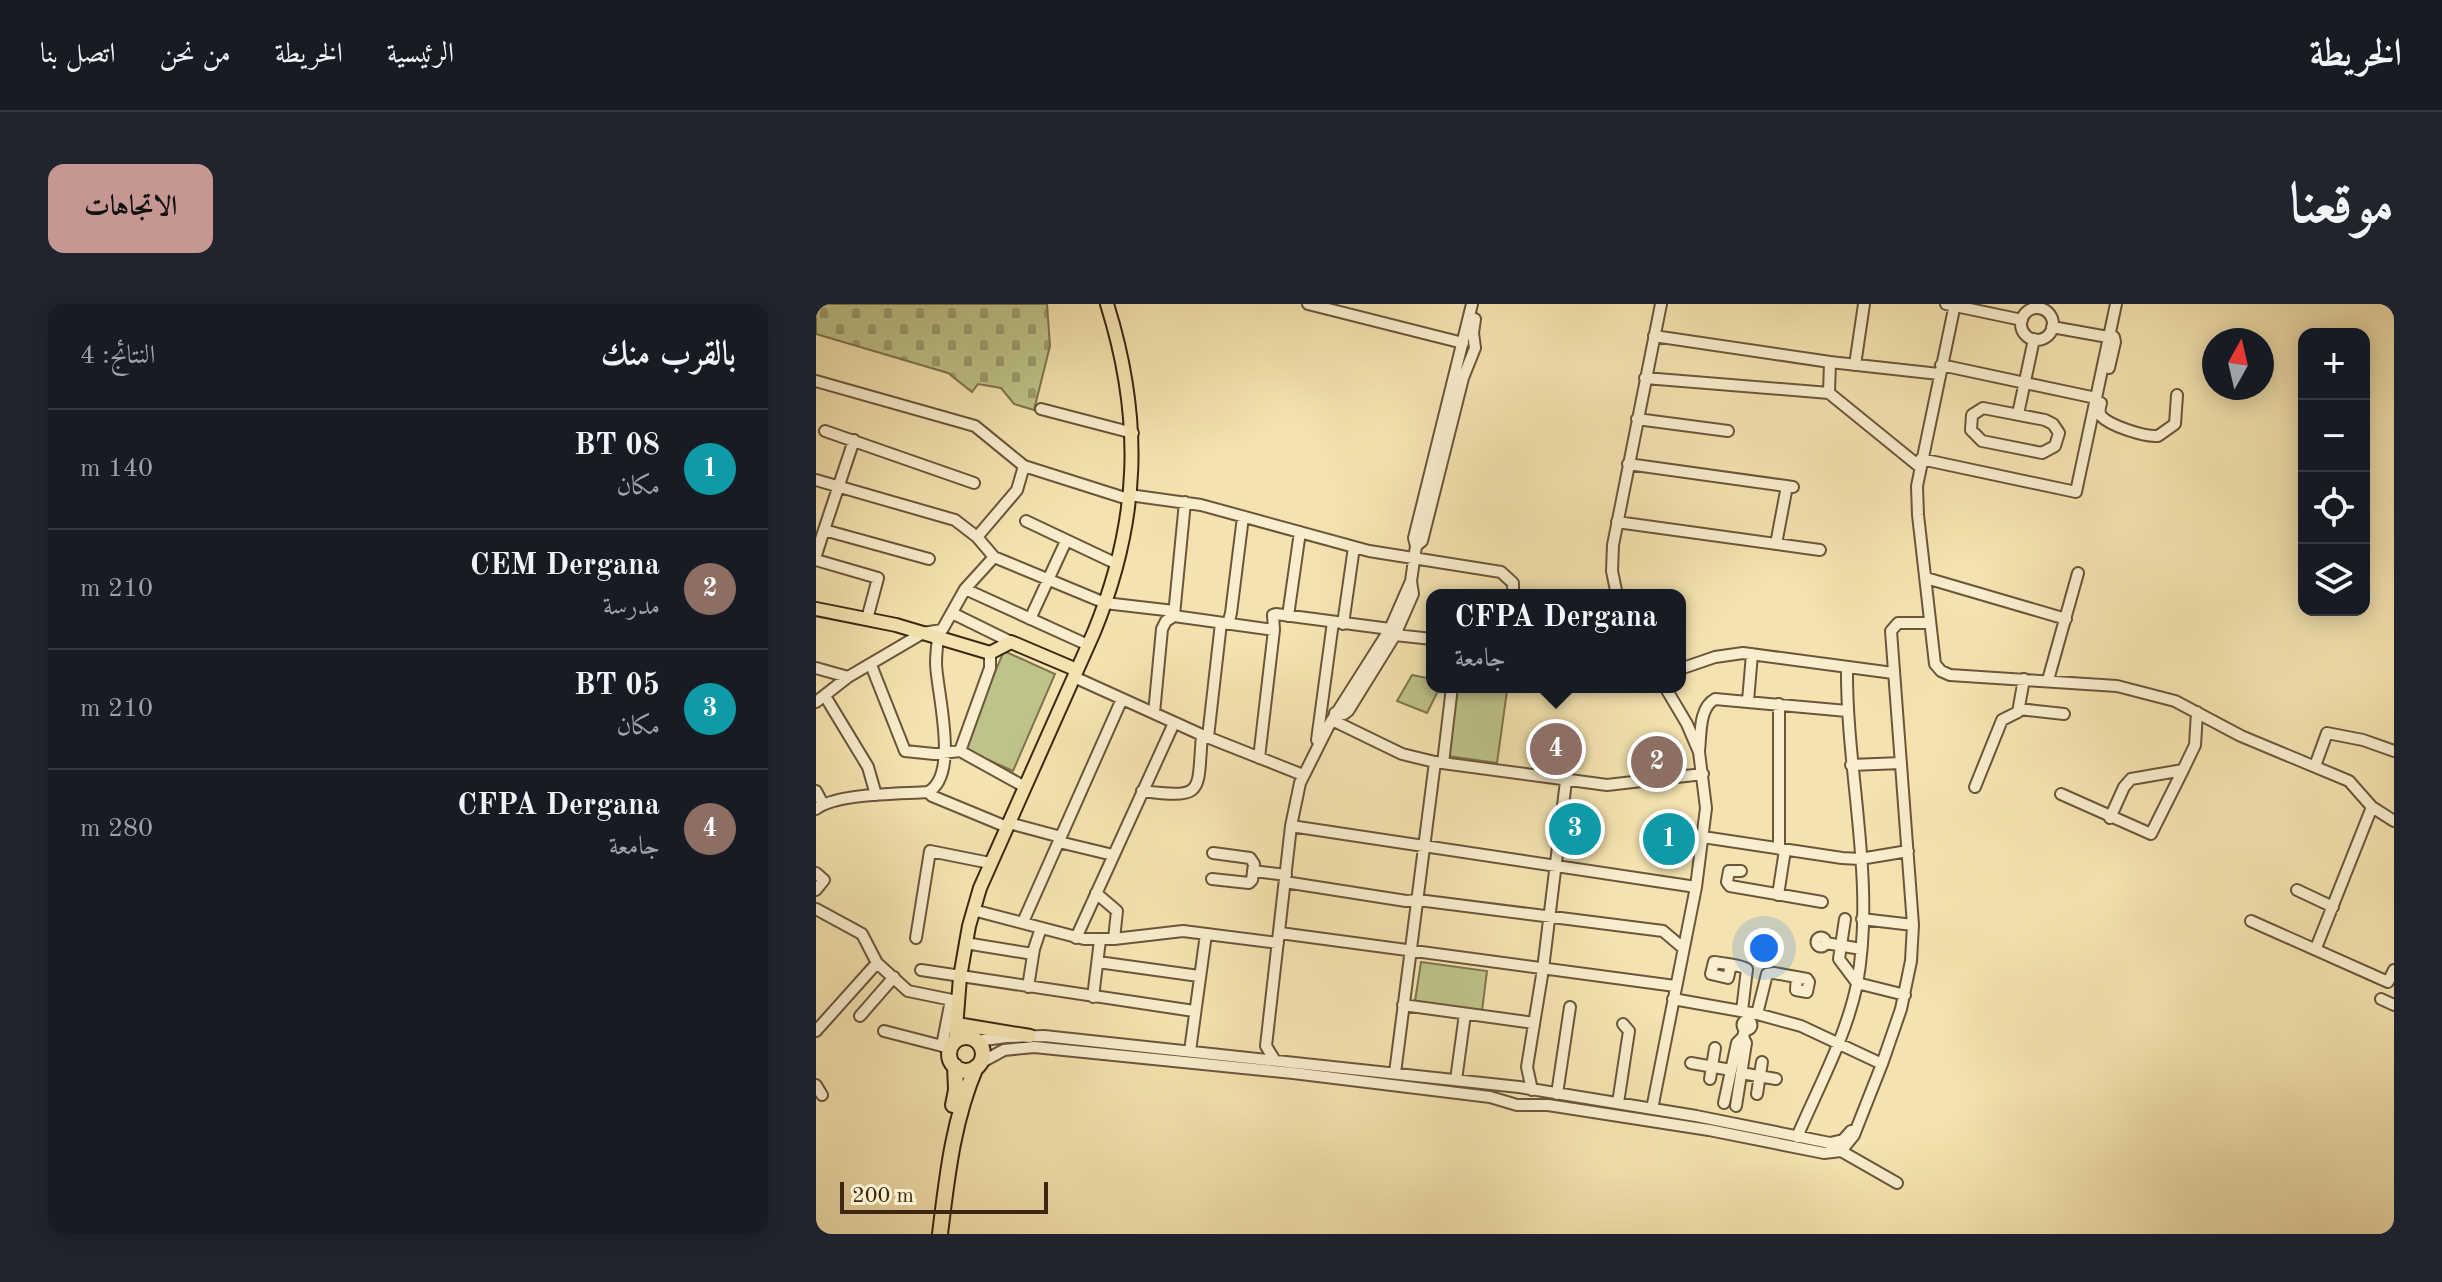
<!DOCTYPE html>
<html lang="ar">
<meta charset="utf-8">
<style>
:root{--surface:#171b24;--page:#20242c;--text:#f1f3f6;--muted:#9ea1a6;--line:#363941;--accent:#c59692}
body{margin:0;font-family:"Old Standard TT",Amiri,serif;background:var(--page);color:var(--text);direction:rtl}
.controls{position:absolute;right:24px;top:24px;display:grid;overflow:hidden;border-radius:16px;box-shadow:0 4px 20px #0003}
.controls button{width:72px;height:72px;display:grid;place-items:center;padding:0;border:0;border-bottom:2px solid var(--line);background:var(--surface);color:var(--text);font:40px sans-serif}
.compass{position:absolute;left:1386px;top:24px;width:72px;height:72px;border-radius:50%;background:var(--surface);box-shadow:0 4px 20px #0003;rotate:8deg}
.scale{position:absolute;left:24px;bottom:20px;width:208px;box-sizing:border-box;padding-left:8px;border:4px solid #3d2713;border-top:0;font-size:22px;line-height:28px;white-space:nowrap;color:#3d2713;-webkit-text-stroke:6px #f8edcc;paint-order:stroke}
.you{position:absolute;left:948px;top:644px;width:28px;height:28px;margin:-20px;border:6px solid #fff;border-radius:50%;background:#1a73e8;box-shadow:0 0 0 12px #1a73e833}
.badge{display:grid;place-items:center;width:52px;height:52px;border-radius:50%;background:var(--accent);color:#fff;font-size:26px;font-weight:700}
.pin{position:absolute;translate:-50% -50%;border:4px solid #fff;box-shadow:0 2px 8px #0006}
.popup{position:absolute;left:610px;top:285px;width:260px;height:104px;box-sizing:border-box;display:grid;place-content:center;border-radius:16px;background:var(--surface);filter:drop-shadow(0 2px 6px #0005);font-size:26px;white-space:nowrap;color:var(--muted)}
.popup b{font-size:30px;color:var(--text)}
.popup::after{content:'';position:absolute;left:50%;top:100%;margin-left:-16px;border:16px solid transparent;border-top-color:var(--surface)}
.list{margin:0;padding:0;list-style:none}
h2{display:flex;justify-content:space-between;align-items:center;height:104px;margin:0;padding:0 32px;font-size:34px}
h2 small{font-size:26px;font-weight:400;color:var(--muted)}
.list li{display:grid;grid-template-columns:52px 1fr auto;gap:24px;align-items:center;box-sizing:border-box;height:120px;padding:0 32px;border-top:2px solid var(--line)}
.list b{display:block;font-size:30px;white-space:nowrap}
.list p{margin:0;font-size:26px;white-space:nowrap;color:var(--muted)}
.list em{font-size:26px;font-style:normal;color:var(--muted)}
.icon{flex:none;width:44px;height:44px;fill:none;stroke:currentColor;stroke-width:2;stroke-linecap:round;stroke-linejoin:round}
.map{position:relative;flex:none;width:1578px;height:930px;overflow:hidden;direction:ltr;border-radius:16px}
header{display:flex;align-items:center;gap:48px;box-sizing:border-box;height:112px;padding:0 40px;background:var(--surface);border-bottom:2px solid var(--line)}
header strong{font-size:38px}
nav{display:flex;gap:44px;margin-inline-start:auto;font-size:28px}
.intro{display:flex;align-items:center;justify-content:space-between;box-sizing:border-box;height:192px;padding:0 48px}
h1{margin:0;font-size:56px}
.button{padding:20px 36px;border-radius:16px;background:var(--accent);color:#111;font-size:28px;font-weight:700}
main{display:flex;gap:48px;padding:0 48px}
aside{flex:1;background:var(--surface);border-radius:16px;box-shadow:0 4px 20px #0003}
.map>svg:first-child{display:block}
.green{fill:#bec38a;stroke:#7e754e;stroke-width:2}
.cemetery{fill:url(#cemetery-stones);stroke:#7e754e;stroke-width:2}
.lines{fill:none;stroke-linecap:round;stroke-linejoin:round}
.minor-casing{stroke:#6b563a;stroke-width:14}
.major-casing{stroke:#3d2713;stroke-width:16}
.highway-casing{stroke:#3d2713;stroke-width:18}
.minor{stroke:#f8edcc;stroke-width:10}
.major{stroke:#f4e3b0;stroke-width:12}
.highway{stroke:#f4e3b0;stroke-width:14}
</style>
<header>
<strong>الخريطة</strong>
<nav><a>الرئيسية</a><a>الخريطة</a><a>من نحن</a><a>اتصل بنا</a></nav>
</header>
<div class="intro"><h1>موقعنا</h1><a class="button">الاتجاهات</a></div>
<main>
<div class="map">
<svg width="1578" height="930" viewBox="0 0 1578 930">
<defs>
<pattern id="cemetery-stones" width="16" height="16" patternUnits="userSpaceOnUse" patternTransform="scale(2)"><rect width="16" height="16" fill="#bec38a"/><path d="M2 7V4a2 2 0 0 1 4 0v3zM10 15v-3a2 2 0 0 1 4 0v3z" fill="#9c9e70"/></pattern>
</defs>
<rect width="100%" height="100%" fill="#f4e3b0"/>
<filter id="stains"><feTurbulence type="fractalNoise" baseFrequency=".0025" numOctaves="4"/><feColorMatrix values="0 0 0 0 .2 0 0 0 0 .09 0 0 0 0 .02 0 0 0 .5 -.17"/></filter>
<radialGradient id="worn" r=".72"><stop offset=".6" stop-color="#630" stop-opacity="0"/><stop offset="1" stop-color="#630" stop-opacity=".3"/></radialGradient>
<!-- green -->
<path class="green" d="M188,347L239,370L197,467L146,444Z
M596,371L616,375V383H624L611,409L581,397Z
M642,383L691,387L681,459L632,452Z
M605,658L671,667L666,707L599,697Z"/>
<!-- cemetery -->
<path class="cemetery" d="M0,0H231L234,42L218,106L198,100L185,84L162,80L156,88L132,69L0,30Z"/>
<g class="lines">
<defs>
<path id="minor" d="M492,0L647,39
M1130,0L1206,16
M1139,0L1101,182L1102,211L1119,360L1125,367L1134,371L1301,382L1359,397L1425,432L1533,477L1556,503L1578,517
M1205 20a16 16 0 1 1 32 0a16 16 0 1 1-32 0Z
M1236,23L1292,33
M838,32L1014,58L1123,70
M1039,61L1048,0
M1125,61L1280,94
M1293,64L1299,38L1298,33L1293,30
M829,74L1013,89L1104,163
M0,77L159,122L208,162L312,195
M1013,89L1014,58
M1285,99C1284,104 1282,107 1285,112C1294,122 1329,133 1342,132L1359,120L1361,91
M1167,104L1229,116L1237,120L1243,129L1239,142L1226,149L1166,137L1155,126L1156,111Z
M225,105L317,129
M1202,110L1218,35
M821,115L912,127
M9,127L158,179
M1105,155L1260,188L1300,0
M812,160L977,183
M0,176L139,216L161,233L178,253
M313,191L385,201L553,247L685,268L697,279V291
M210,217L301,260
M801,218L1004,246
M8,226L38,136
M161,233L201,186L208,162
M960,240L971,182
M600,242L606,237L647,74L659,44L657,29L659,15
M0,251L8,226L113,255
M0,256L62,274L51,315
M1110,274L1250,315
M149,285L272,341
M801,291L796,267L797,241L845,0
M136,309L195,338
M358,311L369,198
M472,312L484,228
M214,315L250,237
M412,320L415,309L427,213
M527,320L538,243
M579,331L616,335
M55,361L89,447L118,450L144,447L209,483
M0,364L32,373
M864,365L899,353L927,349L1077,369
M258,373L386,431L487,471
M1232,376L1262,269
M9,392L52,463L60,491
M932,397L936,350
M0,398L32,373L107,329L126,326L149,285L178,253L289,299L358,307
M1203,405L1248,410
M338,409L346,325L350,317L358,312L458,326
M519,409L528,410L532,407L579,331L597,290L595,277
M516,416L586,450L619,458L791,481L887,470
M392,433L405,319
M501,436L517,318
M144,447L174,364V349
M883,447C885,429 883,404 899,395L1031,407
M443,454L458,326L457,311L460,310L574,325
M627,459L636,383
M1035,461L1085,459
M1499,462L1511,429L1547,436L1578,447
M1159,483L1186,416L1202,408L1208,375
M0,487L7,500
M326,487C390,495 381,489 386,431
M112,488L116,492L191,523
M1245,490L1335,530L1367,466
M0,505C21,489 84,490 112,488C144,471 121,389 120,360C120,351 121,342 122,334
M1294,514L1308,483L1315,475L1367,466L1379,441L1381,408
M193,519L245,533
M475,522L880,583
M887,533L1026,554L1044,555L1092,547
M243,538L297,551
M963,545V400
M437,567L470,571
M925,567H913L911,578L914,582L1006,598
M0,569L8,576L0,586
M396,575L433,579L436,576L438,560L434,554L397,549
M469,578L590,597L602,596L847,627L867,644
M1481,586L1517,603
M280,589L301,607L298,635
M962,591L969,546
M0,605L46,630L61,659L0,727
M157,606L268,635H298L367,627L462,639
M1029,615L1023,655L1041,679L1089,691
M1046,615L1097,621
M1435,617L1572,678L1578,666
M207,618L306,395
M464,629L859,682
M1000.5 638a4.5 4.5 0 1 1 9 0a4.5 4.5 0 1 1-9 0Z
M100,634L114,547L174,559
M260,634L358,419
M149,639L217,650
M1010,639L1045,645
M1500,644L1556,503
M282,658L383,672
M61,659L92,687L141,697
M915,661L912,674L895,670L898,658H899C909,660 922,660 931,665L926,707
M105,666L378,707
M212,683L218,645L225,624
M277,693L284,636
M857,695L941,710L985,722L1066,760
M1565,695L1578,701
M587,701L718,719
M941,710L951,670L958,669L991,675L993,678L991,688L980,686L981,673
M44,712L78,673
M926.5 721a4.5 4.5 0 1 1 9 0a4.5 4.5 0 1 1-9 0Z
M68,727L134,744
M161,737L190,733L228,732L703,783L880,812L1014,839L1027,836L1035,827
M126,742L135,696
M374,747L390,630
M458,755L450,742L475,522L484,479L513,421L574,325L595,277L600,242L598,234L656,0
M164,759L188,746L218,743L477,769L674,793L701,801H732L893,826L1008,849L1025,847L1038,831L1066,760L1085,705L1095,657L1097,621L1075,327L1082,319H1114
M875,759L915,766
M579,769L619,458
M925,769L960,775
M894,775L899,744
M640,776L649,710
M0,781L6,791
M716,786L711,763L727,665L750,477
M741,790L754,703
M941,790L946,758
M802,799L813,727L807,720
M908,799L921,739L927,733
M920,802L930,739L927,733L929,725
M836,805L880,583L890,504L883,448L871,420L849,383
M981,833C1002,784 1030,733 1041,680C1060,576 1030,468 1031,364
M1025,847L1081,879"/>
<path id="major" d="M0,305L80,321L174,349L195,338L261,366
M147,721L214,732
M139,737L144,673L153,622L164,584L278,328C324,216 327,115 291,0"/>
<path id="highway" d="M133 750a17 17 0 1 1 34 0a17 17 0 1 1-34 0Z
M137,801L140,786L139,762
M124,930C131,873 137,816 160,763"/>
</defs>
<!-- minor casing -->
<use href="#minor" class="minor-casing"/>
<!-- major casing -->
<use href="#major" class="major-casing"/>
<!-- highway casing -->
<use href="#highway" class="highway-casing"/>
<!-- minor -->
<use href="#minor" class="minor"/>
<!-- major -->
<use href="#major" class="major"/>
<!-- highway -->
<use href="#highway" class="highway"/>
</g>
<rect width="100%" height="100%" filter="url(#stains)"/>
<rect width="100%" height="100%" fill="url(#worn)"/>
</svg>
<div class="controls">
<button>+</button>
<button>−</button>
<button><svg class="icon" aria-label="locate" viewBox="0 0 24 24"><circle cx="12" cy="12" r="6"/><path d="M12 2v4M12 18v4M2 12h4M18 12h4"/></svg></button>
<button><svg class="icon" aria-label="layers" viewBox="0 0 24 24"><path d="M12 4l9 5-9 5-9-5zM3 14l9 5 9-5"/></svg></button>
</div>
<svg class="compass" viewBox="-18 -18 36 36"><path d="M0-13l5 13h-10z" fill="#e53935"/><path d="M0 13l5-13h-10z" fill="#9ea1a6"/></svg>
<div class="scale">200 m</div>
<div class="you"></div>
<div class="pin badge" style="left:853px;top:535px;background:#0f9aa8">1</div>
<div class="pin badge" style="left:841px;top:458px;background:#8d6e63">2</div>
<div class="pin badge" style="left:759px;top:525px;background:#0f9aa8">3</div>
<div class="pin badge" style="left:740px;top:445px;background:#8d6e63">4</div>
<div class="popup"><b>CFPA Dergana</b>جامعة</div>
</div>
<aside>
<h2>بالقرب منك<small>النتائج: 4</small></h2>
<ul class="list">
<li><span class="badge" style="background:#0f9aa8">1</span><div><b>BT 08</b><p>مكان</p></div><em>140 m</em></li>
<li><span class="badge" style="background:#8d6e63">2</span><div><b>CEM Dergana</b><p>مدرسة</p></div><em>210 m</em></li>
<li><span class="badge" style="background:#0f9aa8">3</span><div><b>BT 05</b><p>مكان</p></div><em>210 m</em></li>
<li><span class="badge" style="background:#8d6e63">4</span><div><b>CFPA Dergana</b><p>جامعة</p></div><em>280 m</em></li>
</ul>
</aside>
</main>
